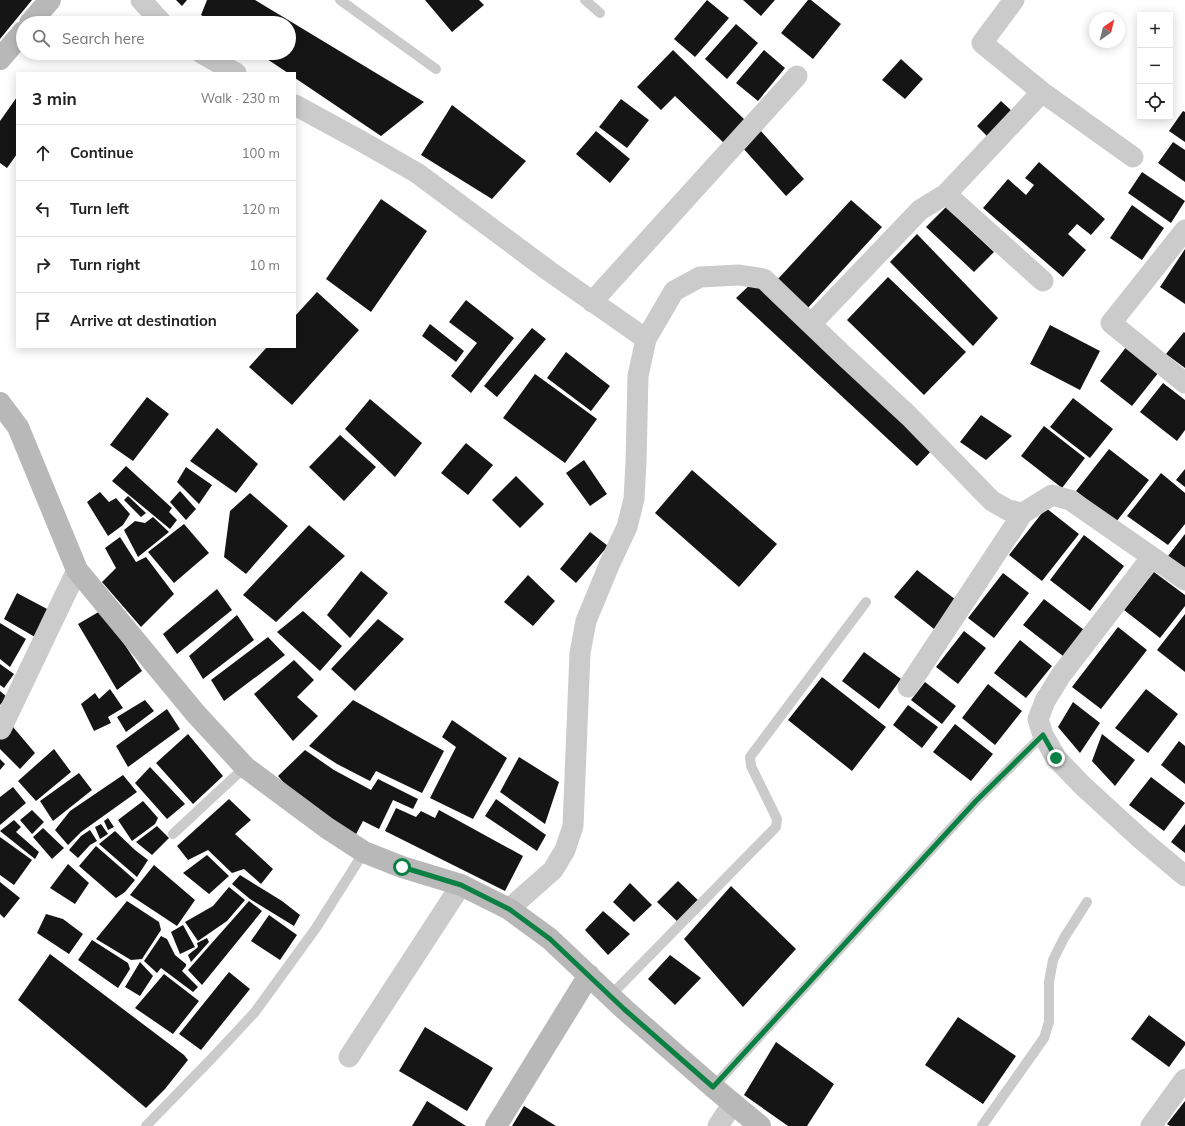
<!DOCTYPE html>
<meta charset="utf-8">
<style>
:root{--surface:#fff;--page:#f2f2f2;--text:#222;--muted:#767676;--line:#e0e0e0}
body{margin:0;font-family:Mulish,sans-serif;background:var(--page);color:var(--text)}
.controls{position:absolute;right:12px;top:12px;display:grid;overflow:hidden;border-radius:0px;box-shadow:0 2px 10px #0003}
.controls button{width:36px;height:36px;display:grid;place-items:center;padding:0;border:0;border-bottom:1px solid var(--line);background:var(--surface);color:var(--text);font:20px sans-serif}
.compass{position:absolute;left:1089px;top:12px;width:36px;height:36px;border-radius:50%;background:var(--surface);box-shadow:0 2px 10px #0003;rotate:35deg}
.stop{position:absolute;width:12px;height:12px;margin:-9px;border:3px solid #0b8043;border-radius:50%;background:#fff}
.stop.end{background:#0b8043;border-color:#fff;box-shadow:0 1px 4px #0008}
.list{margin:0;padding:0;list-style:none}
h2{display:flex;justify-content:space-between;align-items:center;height:52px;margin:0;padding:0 16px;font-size:17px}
h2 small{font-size:13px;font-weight:400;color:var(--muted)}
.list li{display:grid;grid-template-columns:26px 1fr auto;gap:12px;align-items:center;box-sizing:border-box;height:56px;padding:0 16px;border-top:1px solid var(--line)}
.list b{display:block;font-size:15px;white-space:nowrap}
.list em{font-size:13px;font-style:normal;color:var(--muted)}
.icon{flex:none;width:22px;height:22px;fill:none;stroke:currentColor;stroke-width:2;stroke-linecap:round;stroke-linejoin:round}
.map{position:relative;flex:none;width:1185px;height:1126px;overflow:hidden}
.search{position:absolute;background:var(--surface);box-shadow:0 2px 10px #0003;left:16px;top:16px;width:280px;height:44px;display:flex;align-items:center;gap:10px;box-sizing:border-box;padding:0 14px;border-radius:22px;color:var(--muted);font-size:15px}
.panel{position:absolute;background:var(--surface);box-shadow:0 2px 10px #0003;left:16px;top:72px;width:280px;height:276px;border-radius:0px}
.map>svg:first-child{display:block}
.building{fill:#151515}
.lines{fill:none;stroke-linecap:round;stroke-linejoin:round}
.lane{stroke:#cbcbcb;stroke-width:10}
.street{stroke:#cbcbcb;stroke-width:21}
.secondary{stroke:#b8b8b8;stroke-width:22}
.route{stroke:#0b8043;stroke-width:5}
</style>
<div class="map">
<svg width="1185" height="1126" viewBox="0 0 1185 1126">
<rect width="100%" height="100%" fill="#fff"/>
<!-- building -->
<path class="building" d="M0,0H32L0,39Z
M176,0H187L182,6Z
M207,0H255L424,102L381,136L295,78V73H288L258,53H289V23H214L201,15Z
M425,0H479L484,5L452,32Z
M707,0L729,18L695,57L674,39Z
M743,0H775L761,16Z
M808,0H811L841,24L813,59L781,33Z
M736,24L758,43L727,79L705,59Z
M673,50L746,121L724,143L675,96L661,110L637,87Z
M764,50L785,68L758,101L736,83Z
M901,59L923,79L905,99L882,80Z
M17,97V154L7,168L0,163V121Z
M621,99L649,120L627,148L599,127Z
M1001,101L1015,114L991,140L977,126Z
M452,105L526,161L492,199L421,155Z
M1183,111L1185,112V142L1169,131Z
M760,130L804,179L786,196L742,147Z
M596,131L630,159L610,183L576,154Z
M1173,142L1185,150V182L1158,163Z
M1039,162L1105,219L1091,235L1077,224L1068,234L1086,250L1063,277L983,208L1008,179L1026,195L1034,185L1025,178Z
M1142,172L1185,201L1171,223L1128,193Z
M381,199L427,231L371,312L326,279Z
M851,200L882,227L806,310L777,280Z
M1132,205L1164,228L1142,260L1110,238Z
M946,207L994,252L974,272L926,227Z
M917,234L998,318L973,346L890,262Z
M1185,249V304L1160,287Z
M888,277L966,352L924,395L847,320Z
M754,281L935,447L917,466L736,298Z
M317,292L359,330L292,405L249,367L267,347H295V316Z
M466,300L514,338L471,393L451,376L477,343L449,322Z
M430,324L464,351L456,362L422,336Z
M1050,325L1100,351L1080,390L1030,364Z
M532,328L546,339L497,397L484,386Z
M1184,332L1185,333V368L1166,354Z
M1127,346L1159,372L1132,406L1100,381Z
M566,352L610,386L591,411L547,378Z
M535,374L597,419L565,463L503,418Z
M1163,383L1185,400V430L1177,441L1140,412Z
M147,397L169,414L133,461L110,445Z
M1073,398L1113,429L1090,458L1050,427Z
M370,399L422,443L395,477L345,429Z
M981,415L1012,436L986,460L960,442Z
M1044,426L1085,458L1062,488L1021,456Z
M217,428L258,464L236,493L190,461Z
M340,435L376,467L344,501L309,467Z
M466,443L493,465L468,495L441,473Z
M1109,449L1149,480L1116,522L1076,491Z
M584,460L607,494L590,506L566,473Z
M126,466L172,508L169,512L177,520L170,529L112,481Z
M186,467L212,485L199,504L177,482Z
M1185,469V487L1176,480Z
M692,470L777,544L739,587L655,513Z
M1161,473L1185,493V524L1168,545L1127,516Z
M516,476L544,504L520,528L492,500Z
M180,491L196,509L186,520L170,502Z
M100,492L109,502L116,498L130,514L123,525L108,536L87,502Z
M250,493L288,526L246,574L224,557L230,511Z
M128,496L146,513L141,517L124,500Z
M1046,508L1079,534L1042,581L1009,555Z
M153,517L169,532L138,557L124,530L135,521L145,523Z
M184,524L209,553L174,583L148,552Z
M309,525L345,556L276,622L243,595Z
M590,532L608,546L576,583L560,569Z
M1185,534V570L1168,556Z
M1084,535L1124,566L1090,611L1050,580Z
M120,537L136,562L146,557L174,594L141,627L102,582L116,568L105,548Z
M917,570L956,600L934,629L894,597Z
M361,571L388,593L350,638L327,615Z
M1154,572L1185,595V606L1160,638L1124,610Z
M1003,573L1029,593L994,638L968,618Z
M528,575L555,601L533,626L504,602Z
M217,589L232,610L177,654L163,634Z
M17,593L49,610L35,637L4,619Z
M1044,599L1084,630L1063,656L1023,625Z
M102,610L142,671L117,690L78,624Z
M303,611L342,646L320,671L277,632Z
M1185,614V672L1157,650Z
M237,615L254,640L203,679L189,656Z
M378,619L404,639L355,691L331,669Z
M0,623L26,639L10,667L0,659Z
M1118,627L1147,650L1101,709L1072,687Z
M964,631L986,648L958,684L936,667Z
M268,637L285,655L224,701L211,680Z
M1020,640L1052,666L1026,698L994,673Z
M864,652L901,679L879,709L842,681Z
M294,660L314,680L297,697L318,716L293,741L254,694Z
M0,664L14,674L4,688L0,685Z
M822,677L886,727L852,771L788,720Z
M925,682L956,706L942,724L911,700Z
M988,684L1022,711L995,745L962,718Z
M110,689L123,708L108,717L111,723L94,731L81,704L95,693L99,699Z
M1146,689L1178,714L1148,753L1115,728Z
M0,691L7,697L0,705Z
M145,700L154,711L126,732L117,717Z
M353,700L444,751L422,793L376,771L370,781L337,764L309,746Z
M1073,702L1100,723L1080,753L1058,727Z
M908,705L938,727L922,748L893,725Z
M167,709L180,729L128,767L116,746Z
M452,720L507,758L473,819L430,798L456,747L442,737Z
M955,724L993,754L971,781L933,752Z
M13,727L35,753L20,769L0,749V739Z
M188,734L223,776L193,804L156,763Z
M1102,734L1135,760L1115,786L1092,761Z
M1179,741L1185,746V784L1161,765Z
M54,749L71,772L36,801L18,781Z
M305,750L334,770L371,790L378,779L418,799L413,809L393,800L379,829L363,821L355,836L296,797L278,776Z
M519,757L559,782L545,824L500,792Z
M0,759L5,764L0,770Z
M150,767L185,804L167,819L135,783Z
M79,773L92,790L53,821L40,801Z
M123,775L137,792L81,832L68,845L55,830L70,811Z
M1151,777L1185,803L1164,831L1129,805Z
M13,787L26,803L0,825V797Z
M229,799L251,820L235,834L273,869L261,884L244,869L232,873L208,850L188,860L177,846Z
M496,799L546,835L537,851L485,816Z
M143,801L158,818L155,824L132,841L118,820Z
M396,808L416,817L421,811L435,818L439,810L523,856L505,891L385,831Z
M32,810L44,822L32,834L20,820Z
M108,818L114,827L108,830L104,821Z
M14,820L21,827L16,832L39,852L35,859L0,831Z
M101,824L108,834L100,839L95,827Z
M1185,824V853L1171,842Z
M157,826L169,838L152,855L136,842Z
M43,828L64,848L52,859L33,837Z
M90,830L97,841L90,845L78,858L69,850L81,836Z
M115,831L135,850L148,860L137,877L99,844Z
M0,837L32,860L14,885L0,875Z
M96,846L135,880L125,892L116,898L79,866Z
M207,855L229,876L209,894L183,873Z
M68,864L89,883L75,904L50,888Z
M154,865L195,900L177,926L130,895Z
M240,875L282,901L300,915L294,926L250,899L232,884Z
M678,881L700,902L679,923L657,902Z
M0,882L20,898L4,918L0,914Z
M630,883L652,905L634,922L613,902Z
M731,886L796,949L743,1007L684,939Z
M229,887L245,900L227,921L198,941L185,922L213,906Z
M127,901L159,922L161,930L142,959L131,960L96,939Z
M249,901L262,911L202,985L188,970Z
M603,911L630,934L608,955L585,930Z
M46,914L63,919L83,934L69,954L37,933Z
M269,915L297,935L280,960L251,941Z
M183,925L195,947L180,954L171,932Z
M161,936L167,939L175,955L186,964V966L182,971L198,987L193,992L161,968L157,973L144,961Z
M207,938L209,942L191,962L188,955L198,947L197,943Z
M92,940L128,963L130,969L118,988L78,960Z
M50,954L184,1055L188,1060L165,1089L146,1108L18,1000Z
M670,955L701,978L675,1005L648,979Z
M140,962L153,976L140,996L125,987Z
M229,972L250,989L201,1050L179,1034Z
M164,974L199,1001L173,1034L135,1008Z
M1149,1015L1185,1042V1045L1169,1067L1131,1039Z
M958,1017L1016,1056L983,1104L925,1065Z
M425,1027L493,1068L467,1111L399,1071Z
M776,1042L834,1084L807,1126H788L744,1095Z
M427,1101L466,1126H412Z
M1185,1101V1126H1170L1167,1124Z
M524,1106L556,1126H512Z"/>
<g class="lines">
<!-- lane -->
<path class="lane" d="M340,0L436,69
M585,0L600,13
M173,834L245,767
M610,996L776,827L777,819L751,766L750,757L866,602
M713,1087L976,801L1043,735
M146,1126L215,1055L255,1012L316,928L364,852
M982,1126L1044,1038L1049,1022V982L1053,960L1064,938L1087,902"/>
<!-- street -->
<path class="street" d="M141,0L162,23
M1014,0L982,43L1042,92L1133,157
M201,53L236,73
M295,105L361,141L417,173L549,271L646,339
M946,194L1043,281
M1185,230L1111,323L1185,383
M592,302L797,76
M811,324L920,210L946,194L1042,92
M1151,558L1061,675L1045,701L1038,719L1043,735L1056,758L1083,786L1142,840L1185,876
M908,687L1023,513
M1,729L77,570
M509,909L553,870L565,850L573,826L580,653L586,621L610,563L627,527L634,499L636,462L638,376L646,339L674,291L700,277L739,275L764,279L840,352L909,416L992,501L1008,510L1023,513L1052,495L1070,500L1185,580
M349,1057L461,885
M718,1126L733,1103
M1151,1126L1185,1079"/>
<!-- secondary -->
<path class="secondary" d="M30,23L50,0
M0,59L23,32
M0,403L18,427L77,570L196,714L245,767L327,828L364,852L402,867L461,885L509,909L550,939L624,1009L713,1087L760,1126
M496,1126L589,975"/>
</g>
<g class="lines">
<!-- route -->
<path class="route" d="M402,867L461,885L509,909L550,939L624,1009L713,1087L976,801L1043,735L1056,758"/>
</g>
</svg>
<div class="controls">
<button>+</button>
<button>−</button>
<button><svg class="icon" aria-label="locate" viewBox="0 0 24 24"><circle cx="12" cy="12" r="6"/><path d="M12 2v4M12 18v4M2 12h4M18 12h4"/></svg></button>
</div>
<svg class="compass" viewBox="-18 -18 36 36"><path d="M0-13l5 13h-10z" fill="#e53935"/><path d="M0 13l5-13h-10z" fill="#767676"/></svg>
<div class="stop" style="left:402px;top:867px"></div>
<div class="stop end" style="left:1056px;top:758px"></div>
<div class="search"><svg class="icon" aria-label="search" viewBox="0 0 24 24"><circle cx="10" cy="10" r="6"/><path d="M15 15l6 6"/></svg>Search here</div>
<section class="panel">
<h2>3 min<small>Walk · 230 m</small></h2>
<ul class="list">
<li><svg class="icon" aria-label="ahead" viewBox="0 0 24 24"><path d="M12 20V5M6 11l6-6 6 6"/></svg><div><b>Continue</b></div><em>100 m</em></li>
<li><svg class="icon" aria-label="left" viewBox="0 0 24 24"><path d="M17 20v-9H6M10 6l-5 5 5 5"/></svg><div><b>Turn left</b></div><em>120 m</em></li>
<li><svg class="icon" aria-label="right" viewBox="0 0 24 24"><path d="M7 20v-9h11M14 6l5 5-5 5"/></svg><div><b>Turn right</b></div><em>10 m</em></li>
<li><svg class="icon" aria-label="arrive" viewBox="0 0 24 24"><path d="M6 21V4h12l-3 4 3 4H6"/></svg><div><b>Arrive at destination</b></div></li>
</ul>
</section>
</div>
